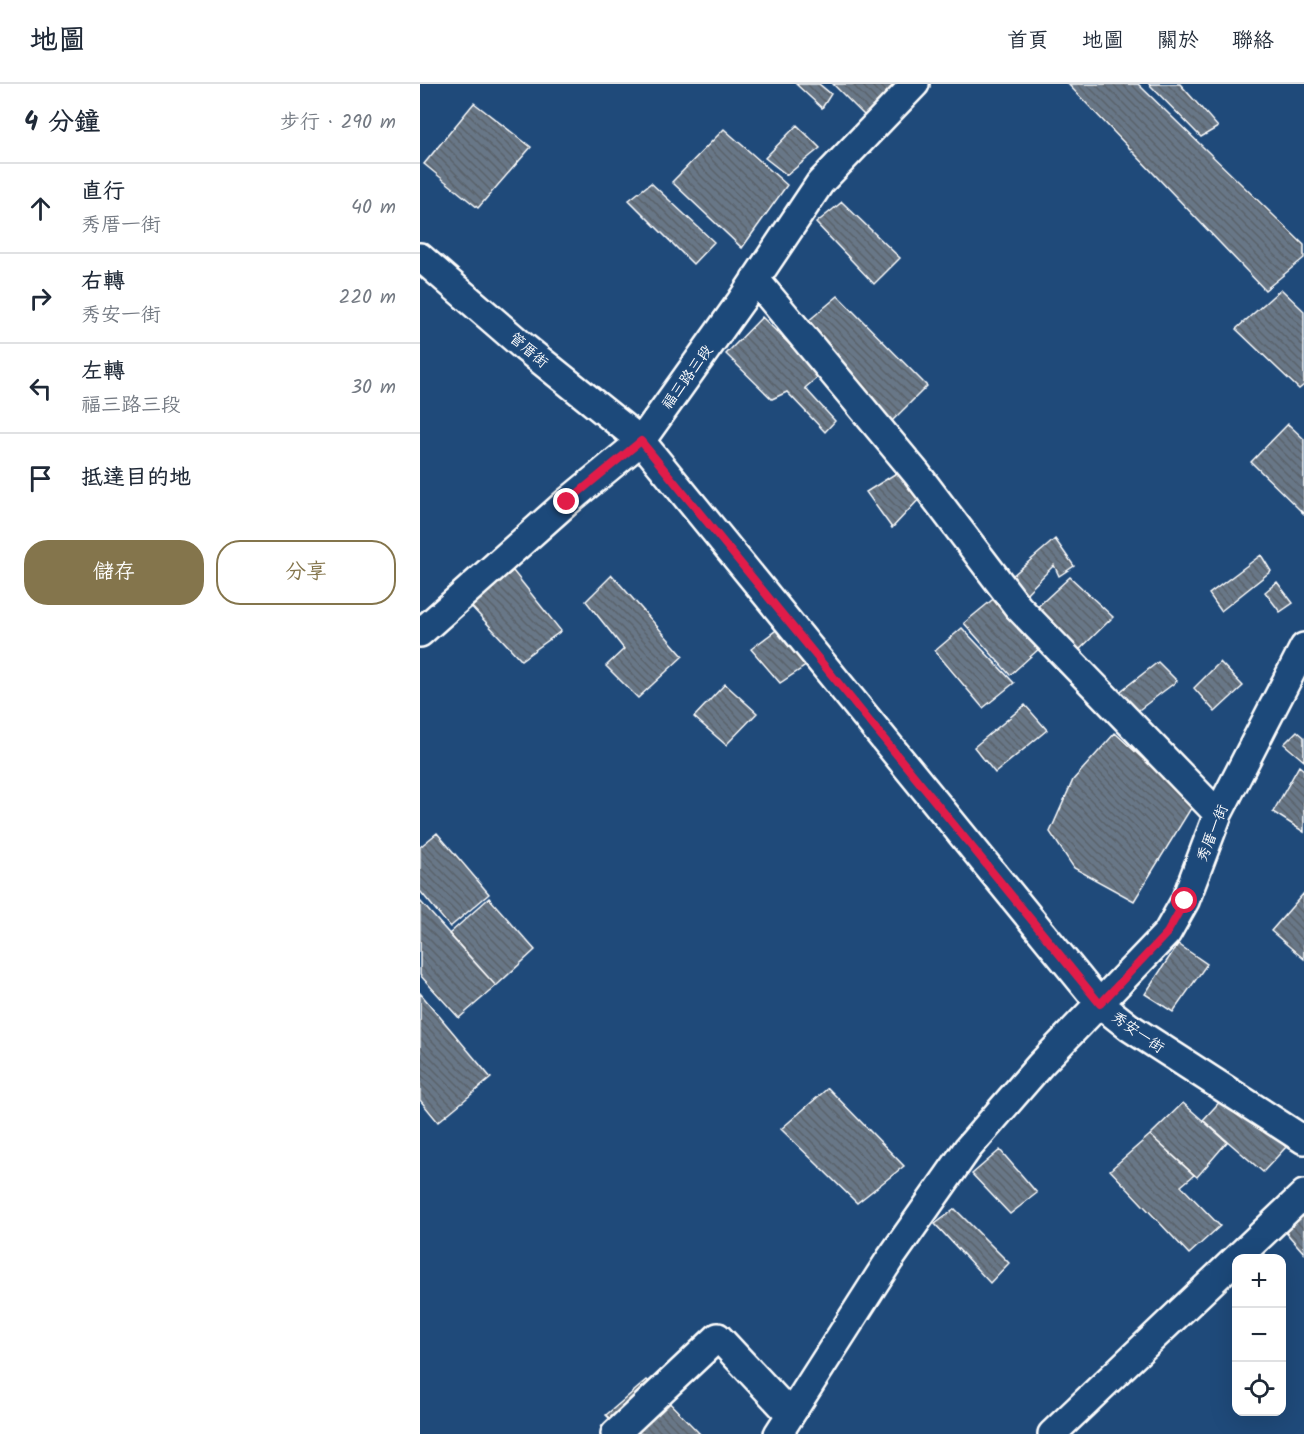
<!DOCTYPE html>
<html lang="zh-TW">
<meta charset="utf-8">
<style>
:root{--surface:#fff;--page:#f2f2f3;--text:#1f2937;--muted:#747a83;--line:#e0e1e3;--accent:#84754c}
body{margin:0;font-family:Kalam,"LXGW WenKai TC",sans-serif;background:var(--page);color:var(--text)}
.controls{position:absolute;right:18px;bottom:18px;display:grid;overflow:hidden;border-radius:12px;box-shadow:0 6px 24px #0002}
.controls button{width:54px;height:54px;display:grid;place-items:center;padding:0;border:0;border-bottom:2px solid var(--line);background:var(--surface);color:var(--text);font:30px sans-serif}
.stop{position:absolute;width:18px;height:18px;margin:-14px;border:4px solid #e11d48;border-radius:50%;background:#fff}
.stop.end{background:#e11d48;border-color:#fff;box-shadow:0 2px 6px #0008}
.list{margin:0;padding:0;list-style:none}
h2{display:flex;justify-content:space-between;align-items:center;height:78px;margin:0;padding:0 24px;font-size:26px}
h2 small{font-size:20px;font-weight:400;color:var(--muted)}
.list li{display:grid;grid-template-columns:39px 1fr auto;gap:18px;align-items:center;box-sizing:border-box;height:90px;padding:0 24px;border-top:2px solid var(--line)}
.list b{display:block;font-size:22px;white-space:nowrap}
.list p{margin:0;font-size:20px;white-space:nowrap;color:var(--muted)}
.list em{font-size:20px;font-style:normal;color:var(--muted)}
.actions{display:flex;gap:12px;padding:18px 24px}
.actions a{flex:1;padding:14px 0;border:2px solid var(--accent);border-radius:24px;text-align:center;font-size:21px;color:var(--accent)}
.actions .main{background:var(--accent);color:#fff}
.icon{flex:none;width:33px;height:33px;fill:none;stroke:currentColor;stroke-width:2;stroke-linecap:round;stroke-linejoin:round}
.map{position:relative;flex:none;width:884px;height:1350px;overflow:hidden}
header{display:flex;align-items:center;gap:36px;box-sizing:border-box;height:84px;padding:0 30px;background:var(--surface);border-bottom:2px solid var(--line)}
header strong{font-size:28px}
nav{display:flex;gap:33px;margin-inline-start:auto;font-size:21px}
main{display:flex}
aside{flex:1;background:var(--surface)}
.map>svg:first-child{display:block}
.building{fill:url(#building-back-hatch);stroke:#fff;stroke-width:1.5}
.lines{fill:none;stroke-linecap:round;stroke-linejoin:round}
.minor-casing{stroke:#fff;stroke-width:32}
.minor{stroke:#1f4a7a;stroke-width:27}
.route{stroke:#e11d48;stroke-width:8}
.labels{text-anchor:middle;stroke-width:4.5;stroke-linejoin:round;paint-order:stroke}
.street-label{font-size:15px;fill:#fff;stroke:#1f4a7a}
</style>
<header>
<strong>地圖</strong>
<nav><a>首頁</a><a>地圖</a><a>關於</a><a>聯絡</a></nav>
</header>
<main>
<aside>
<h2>4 分鐘<small>步行 · 290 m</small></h2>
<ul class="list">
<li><svg class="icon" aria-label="ahead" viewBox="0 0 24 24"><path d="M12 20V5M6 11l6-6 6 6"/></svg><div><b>直行</b><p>秀厝一街</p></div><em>40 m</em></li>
<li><svg class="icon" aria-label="right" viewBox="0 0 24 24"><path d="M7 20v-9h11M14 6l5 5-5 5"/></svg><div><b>右轉</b><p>秀安一街</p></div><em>220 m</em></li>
<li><svg class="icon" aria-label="left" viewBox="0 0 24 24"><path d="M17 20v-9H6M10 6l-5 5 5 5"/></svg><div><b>左轉</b><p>福三路三段</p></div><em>30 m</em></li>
<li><svg class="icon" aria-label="arrive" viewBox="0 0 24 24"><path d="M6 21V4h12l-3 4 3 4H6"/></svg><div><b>抵達目的地</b></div></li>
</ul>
<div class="actions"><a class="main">儲存</a><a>分享</a></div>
</aside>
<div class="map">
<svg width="884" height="1350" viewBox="0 0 884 1350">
<defs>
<pattern id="building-back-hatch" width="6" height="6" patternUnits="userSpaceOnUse" patternTransform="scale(1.5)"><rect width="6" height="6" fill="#687787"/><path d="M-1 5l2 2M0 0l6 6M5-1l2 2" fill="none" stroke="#5a626a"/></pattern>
</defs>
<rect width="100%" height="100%" fill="#1f4a7a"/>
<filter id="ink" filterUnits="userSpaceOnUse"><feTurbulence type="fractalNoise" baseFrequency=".0167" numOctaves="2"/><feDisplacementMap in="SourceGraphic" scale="12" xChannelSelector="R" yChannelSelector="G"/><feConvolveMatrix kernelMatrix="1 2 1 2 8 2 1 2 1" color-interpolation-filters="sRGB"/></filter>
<g filter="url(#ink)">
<!-- building -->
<path class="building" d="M376,0H399L411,10L402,24Z
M413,0H486L450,37Z
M648,0H718L884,161V174L845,206Z
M729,0H760L798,43L781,53Z
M54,19L111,63L58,124L4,80Z
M377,41L400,64L367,91L345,74Z
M304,45L367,101L322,164L252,98Z
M231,99L294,158L273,180L209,116Z
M422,118L480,174L454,200L396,139Z
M861,205L884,227V301L879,305L816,245Z
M418,212L507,302L468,341L381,243Z
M342,233L400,291L385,304L415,337L405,348L367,308L352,315L306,270Z
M868,340L884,355V430L831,378Z
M478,388L501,413L472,444L446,408Z
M635,455L654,482L639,492L634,481L601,515L584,499Z
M841,471L851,487L801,527L789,510Z
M93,487L141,547L101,576L49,520Z
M192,491L263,572L218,614L186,582L204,565L166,517Z
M650,493L693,533L656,569L612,528Z
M857,498L873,519L860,528L845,508Z
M577,512L621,563L590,591L544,539Z
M363,541L393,577L360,599L331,565Z
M542,544L594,599L563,624L515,567Z
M738,578L757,597L703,638L688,617Z
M800,578L823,602L795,628L774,604Z
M305,600L337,629L306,661L274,633Z
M605,621L627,646L575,689L554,663Z
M877,647L884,653V677L864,660Z
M695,649L773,721L714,817L654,784L630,748L653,696Z
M879,682L884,686V748L853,728Z
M17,749L69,810L30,843L0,807V763Z
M884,809V875L851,847Z
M69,814L115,866L76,902L29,850Z
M0,817L76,902L39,934L0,891Z
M758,860L787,880L753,928L725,910Z
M0,909L71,994L18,1038L0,1016Z
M408,1004L484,1082L437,1119L361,1045Z
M806,1011L866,1063L843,1088L783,1036Z
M763,1019L807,1058L777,1093L730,1051Z
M730,1051L774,1091L761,1102L800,1142L769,1170L690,1086Z
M580,1066L617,1109L590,1130L552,1090Z
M535,1125L589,1179L570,1199L515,1140Z
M884,1125V1169L863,1145Z
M227,1296L280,1350H206L186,1331Z"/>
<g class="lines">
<defs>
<path id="minor" d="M0,173L104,263L221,357L680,920L709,943L884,1056
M335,195L497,390L598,523L798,730
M0,549L147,418L221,357L321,217L400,99L495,0
M195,1350L298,1253L370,1330
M358,1350L470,1175L548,1064L620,981L747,849L765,817L798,730L884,563
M632,1350L884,1110"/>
</defs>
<!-- minor casing -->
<use href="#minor" class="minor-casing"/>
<!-- minor -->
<use href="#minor" class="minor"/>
</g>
</g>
<g class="lines" filter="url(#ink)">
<!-- route -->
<path class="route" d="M147,418L221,357L680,920L747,849L765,817"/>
</g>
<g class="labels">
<!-- street labels -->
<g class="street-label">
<text transform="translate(109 266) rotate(40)" y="5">管厝街</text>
<text transform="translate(267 293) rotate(-54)" y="5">福三路三段</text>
<text transform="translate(792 749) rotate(-68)" y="5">秀厝一街</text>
<text transform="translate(718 948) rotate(35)" y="5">秀安一街</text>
</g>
</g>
</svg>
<div class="controls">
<button>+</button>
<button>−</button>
<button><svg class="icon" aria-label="locate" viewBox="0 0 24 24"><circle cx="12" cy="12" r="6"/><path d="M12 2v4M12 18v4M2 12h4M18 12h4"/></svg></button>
</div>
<div class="stop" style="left:765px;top:817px"></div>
<div class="stop end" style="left:147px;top:418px"></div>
</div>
</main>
